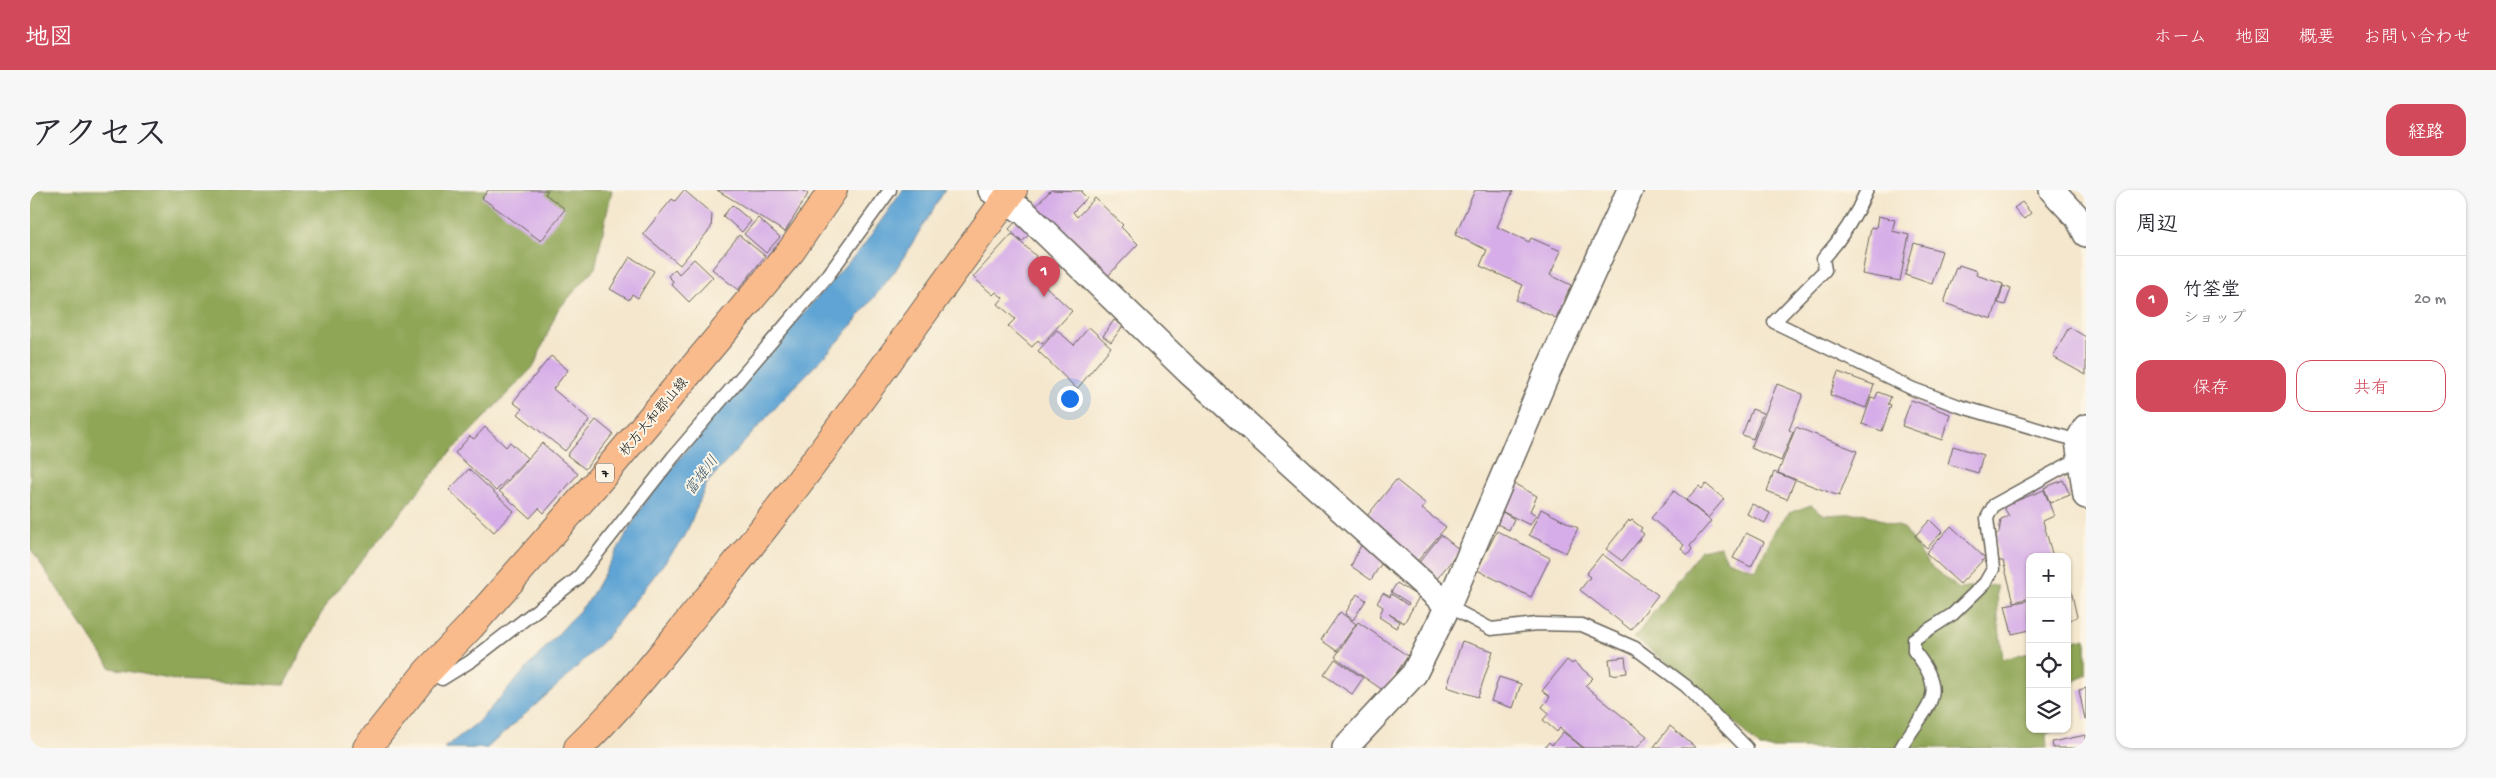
<!DOCTYPE html>
<html lang="ja">
<meta charset="utf-8">
<style>
:root{--surface:#fff;--page:#f7f7f7;--text:#2b2b33;--muted:#7c7c81;--line:#e1e1e2;--accent:#d1495b}
body{margin:0;font-family:"Gochi Hand","Klee One",sans-serif;background:var(--page);color:var(--text)}
.controls{position:absolute;right:15px;bottom:15px;display:grid;overflow:hidden;border-radius:10px;box-shadow:0 1px 4px #0004}
.controls button{width:45px;height:45px;display:grid;place-items:center;padding:0;border:0;border-bottom:1px solid var(--line);background:var(--surface);color:var(--text);font:25px sans-serif}
.you{position:absolute;left:1039px;top:208px;width:18px;height:18px;margin:-12px;border:4px solid #fff;border-radius:50%;background:#1a73e8;box-shadow:0 0 0 8px #1a73e833}
.badge{display:grid;place-items:center;width:32px;height:32px;border-radius:50%;background:var(--accent);color:#fff;font-size:16px;font-weight:700}
.pin{position:absolute;translate:-50% -41px;filter:drop-shadow(0 1px 2px #0008)}
.pin::after{content:'';position:absolute;top:26px;width:18px;height:15px;background:inherit;clip-path:polygon(0 0,100% 0,50% 100%)}
.list{margin:0;padding:0;list-style:none}
h2{display:flex;justify-content:space-between;align-items:center;height:65px;margin:0;padding:0 20px;font-size:21px}
h2 small{font-size:16px;font-weight:400;color:var(--muted)}
.list li{display:grid;grid-template-columns:32px 1fr auto;gap:15px;align-items:center;box-sizing:border-box;height:90px;padding:0 20px;border-top:1px solid var(--line)}
.list b{display:block;font-size:19px;white-space:nowrap}
.list p{margin:0;font-size:16px;white-space:nowrap;color:var(--muted)}
.list em{font-size:16px;font-style:normal;color:var(--muted)}
.actions{display:flex;gap:10px;padding:15px 20px}
.actions a{flex:1;padding:11px 0;border:1px solid var(--accent);border-radius:15px;text-align:center;font-size:18px;color:var(--accent)}
.actions .main{background:var(--accent);color:#fff}
.icon{flex:none;width:28px;height:28px;fill:none;stroke:currentColor;stroke-width:2;stroke-linecap:round;stroke-linejoin:round}
.map{position:relative;flex:none;width:2056px;height:558px;overflow:hidden;border-radius:15px}
header{display:flex;align-items:center;gap:30px;box-sizing:border-box;height:70px;padding:0 25px;background:var(--accent);color:#fff}
header strong{font-size:24px}
nav{display:flex;gap:28px;margin-inline-start:auto;font-size:18px}
.intro{display:flex;align-items:center;justify-content:space-between;box-sizing:border-box;height:120px;padding:0 30px}
h1{margin:0;font-size:35px}
.button{padding:12px 22px;border-radius:15px;background:var(--accent);color:#fff;font-size:18px;font-weight:700}
main{display:flex;gap:30px;padding:0 30px}
aside{flex:1;background:var(--surface);border-radius:15px;box-shadow:0 1px 4px #0004}
.map>svg:first-child{display:block}
.forest{fill:#8fa657;stroke:#56613a}
.water{fill:#5ea4d4;stroke:#3d6078}
.building{fill:#d6ade8}
.lines{fill:none;stroke-linecap:round;stroke-linejoin:round}
.service-casing{stroke:#68635a;stroke-width:15}
.minor-casing{stroke:#68635a;stroke-width:28}
.primary-casing{stroke:#68635a;stroke-width:30}
.service{stroke:#fff;stroke-width:12}
.minor{stroke:#fff;stroke-width:25}
.primary{stroke:#fabb8c;stroke-width:28}
.labels{text-anchor:middle;stroke-width:4;stroke-linejoin:round;paint-order:stroke}
.shield{fill:#fcf5e5;stroke:#5f5d58;stroke-width:1}
.shield-label{font-size:12px;font-weight:bold;fill:#1c1c1c}
.street-label{font-size:14px;fill:#1c1c1c;stroke:#fcf5e5}
.water-label{font-size:15px;font-style:italic;fill:#3a596f;stroke:#fcf5e5}
</style>
<header>
<strong>地図</strong>
<nav><a>ホーム</a><a>地図</a><a>概要</a><a>お問い合わせ</a></nav>
</header>
<div class="intro"><h1>アクセス</h1><a class="button">経路</a></div>
<main>
<div class="map">
<svg width="2056" height="558" viewBox="0 0 2056 558">
<rect width="100%" height="100%" fill="#fcf5e5"/>
<filter id="ink" filterUnits="userSpaceOnUse"><feTurbulence type="fractalNoise" baseFrequency=".02" numOctaves="2"/><feDisplacementMap in="SourceGraphic" scale="10" xChannelSelector="R" yChannelSelector="G"/><feConvolveMatrix kernelMatrix="1 2 1 2 8 2 1 2 1" color-interpolation-filters="sRGB"/></filter>
<filter id="wash" filterUnits="userSpaceOnUse"><feTurbulence type="fractalNoise" baseFrequency=".0096" numOctaves="4" result="noise"/><feDisplacementMap in="SourceGraphic" scale="20" xChannelSelector="R" yChannelSelector="G"/><feGaussianBlur stdDeviation="1.12" result="paint"/><feColorMatrix in="noise" values="0 0 0 0 0 0 0 0 0 0 0 0 0 0 0 0 0 1.4 0 .05"/><feComposite in="paint" operator="in"/></filter>
<g filter="url(#wash)">
<rect width="100%" height="100%" fill="#f4e7cd"/>
<!-- forest -->
<path class="forest" d="M0,0H582L565,78L527,121L504,176L418,265L295,416L254,495L145,490L81,478L0,358Z
M1781,315L1795,325L1833,323L1875,339L1898,374L1929,399L1967,395L1968,429L1973,469L2000,463V539H2025L2016,545L2017,558H1730L1662,490L1604,448L1671,360L1690,356L1697,370L1726,380L1746,338L1759,323Z
M2056,448V484L2043,493L2037,521V453Z"/>
<!-- water -->
<path class="water" d="M873,0H915L865,81L809,151L769,192L677,293L655,346L576,448L538,486L457,558H414L447,533L559,410L614,313L696,210L833,56Z"/>
<g id="blocks">
<!-- building -->
<path class="building" d="M458,0H518L515,4L535,19L511,51L452,8Z
M654,0L682,24L681,38L650,75L613,44L642,9L645,11Z
M687,0H772L778,4L755,42Z
M1021,0L1053,1L1051,2L1057,8L1043,22L1047,27L1065,8L1093,35L1091,37L1108,54L1075,89L1003,19Z
M1445,0L1483,1L1467,37L1499,52L1501,48L1531,61L1520,85L1541,95L1526,128L1486,110L1493,95L1450,76L1457,60L1425,45Z
M1992,12L2001,23L1994,29L1984,18Z
M702,15L721,31L712,42L693,26Z
M1848,26L1865,30L1862,41L1879,45L1870,91L1832,84L1841,37L1846,38Z
M728,28L750,47L736,63L714,44Z
M989,28L1003,40L992,52L979,39Z
M982,44L1006,66L998,80L1042,121L1012,154L1008,150L1002,157L978,136L985,129L968,114L973,108L966,102L963,105L943,87Z
M709,45L735,66L708,100L682,79Z
M1884,53L1912,61L1902,94L1875,85Z
M600,67L624,81L608,108L602,104L599,110L580,99Z
M664,69L683,87L659,112L641,94L643,91L638,86L645,79L649,84Z
M1929,75L1947,81L1946,85L1973,94L1962,129L1914,113L1926,77L1928,78Z
M1973,96L1981,99L1975,115L1968,113Z
M1084,130L1093,136L1081,152L1073,146Z
M1059,137L1081,157L1047,199L1008,161L1027,140L1044,155Z
M2039,137L2056,147V185L2023,167Z
M521,166L538,180L523,199L560,230L535,261L488,224L492,219L483,212Z
M1808,182L1844,195L1836,218L1800,205Z
M1747,194L1773,204L1759,240L1763,242L1751,271L1721,258Z
M1848,202L1861,207L1858,214L1861,215L1852,241L1832,234L1841,208L1845,209Z
M1881,210L1920,224L1912,250L1872,236Z
M1722,219L1733,223L1723,249L1712,245Z
M566,230L583,244L555,279L537,265Z
M455,237L476,257L480,252L497,268L466,301L425,263L440,246L444,249Z
M1766,237L1827,261L1809,306L1748,283Z
M512,253L548,284L514,323L509,318L500,328L469,301Z
M1923,256L1953,265L1948,283L1918,274Z
M439,279L484,321L464,342L419,300Z
M1744,282L1765,290L1757,309L1737,301Z
M1366,290L1396,314L1392,319L1416,337L1385,374L1333,331Z
M2033,290L2040,305L2020,313L2014,298Z
M1483,293L1507,306L1500,321L1506,325L1500,335L1469,320Z
M1676,294L1694,309L1678,328L1656,310L1669,296L1672,299Z
M2014,300L2024,326L2013,331L2023,367H2000V408L1984,412L1973,371H1969L1965,346L1969,343L1971,329L1979,326L1973,316Z
M1644,301L1681,331L1660,356L1662,359L1658,365L1651,359L1654,355L1621,328Z
M1722,314L1740,323L1735,333L1717,324Z
M1511,319L1548,338L1536,363L1499,345Z
M1471,321L1484,329L1479,340L1465,333Z
M1599,330L1600,332L1602,330L1612,338L1610,341L1614,344L1592,371L1576,359Z
M1900,330L1912,342L1897,358L1885,346Z
M1921,336L1955,368L1930,394L1896,363Z
M1467,341L1520,368L1501,407L1447,380Z
M1716,343L1734,352L1721,377L1703,368Z
M1411,345L1430,360L1406,390L1387,375Z
M1333,351L1354,369L1341,390L1321,376Z
M1572,364L1628,405L1601,440L1550,400L1560,387L1556,384Z
M1367,393L1389,407L1374,433L1359,424L1370,432L1366,438L1349,427L1353,417L1347,413L1353,403L1360,407L1361,404L1378,415L1379,413L1361,402Z
M2041,400L2047,427L2037,431V401Z
M1327,404L1336,410L1323,430L1315,424Z
M2000,410V440L1982,444L1975,415Z
M1310,422L1326,434L1307,461L1291,450Z
M1328,432L1378,466L1354,501L1305,467Z
M1432,451L1463,461L1448,507L1417,497Z
M1595,467L1597,483L1581,485L1579,469Z
M1305,469L1333,488L1322,504L1294,485Z
M1537,470L1542,474L1544,472L1563,488L1555,496L1617,546L1607,558H1554L1530,538L1527,542L1513,530L1519,523L1512,517L1520,507L1512,501Z
M1469,487L1491,494L1483,518L1461,511Z
M2056,498V530H2055L2049,500Z
M1640,536L1666,558H1623Z
M1533,542L1553,558H1514L1519,552L1522,555Z
M2056,545V558H2023L2022,552Z"/>
</g>
</g>
<g filter="url(#ink)">
<use href="#blocks" fill-opacity="0" stroke="#68635a" stroke-width="1"/>
<g class="lines">
<defs>
<path id="service" d="M1837,0C1826,26 1812,48 1793,69L1795,80L1744,132L1883,199L1929,216L2048,251
M1418,416L1461,439L1507,434L1552,435L1605,458L1656,496L1717,558
M397,482L412,489L441,471L547,389L643,267L799,84L860,0
M1871,558C1894,517 1922,507 1884,461V449L1923,424L1955,393L1963,379L1957,328L1964,315L2051,267"/>
<path id="minor" d="M961,0L994,22L1158,181L1418,416
M2022,0L2048,28L2056,44
M2056,237L2048,251L2056,306
M1315,558L1384,484L1418,416L1518,181L1600,0"/>
<path id="primary" d="M337,558L397,482L440,437L569,290L761,61L803,0
M548,558C591,517 627,470 665,424C778,288 878,142 983,0"/>
</defs>
<!-- service casing -->
<use href="#service" class="service-casing"/>
<!-- minor casing -->
<use href="#minor" class="minor-casing"/>
<!-- primary casing -->
<use href="#primary" class="primary-casing"/>
<!-- service -->
<use href="#service" class="service"/>
<!-- minor -->
<use href="#minor" class="minor"/>
<!-- primary -->
<use href="#primary" class="primary"/>
</g>
</g>
<g class="labels">
<!-- shield labels -->
<rect class="shield" x="566" y="273.5" width="18" height="19" rx="4"/>
<g class="shield-label">
<text x="575" y="287">7</text>
</g>
<!-- street labels -->
<g class="street-label">
<text transform="translate(623 226) rotate(-50)" y="5">枚方大和郡山線</text>
</g>
<!-- water labels -->
<g class="water-label">
<text transform="translate(671 285) rotate(-53)" y="5">富雄川</text>
</g>
</g>
</svg>
<div class="controls">
<button>+</button>
<button>−</button>
<button><svg class="icon" aria-label="locate" viewBox="0 0 24 24"><circle cx="12" cy="12" r="6"/><path d="M12 2v4M12 18v4M2 12h4M18 12h4"/></svg></button>
<button><svg class="icon" aria-label="layers" viewBox="0 0 24 24"><path d="M12 4l9 5-9 5-9-5zM3 14l9 5 9-5"/></svg></button>
</div>
<div class="you"></div>
<div class="pin badge" style="left:1014px;top:107px">1</div>
</div>
<aside>
<h2>周辺<small></small></h2>
<ul class="list">
<li><span class="badge">1</span><div><b>竹筌堂</b><p>ショップ</p></div><em>20 m</em></li>
</ul>
<div class="actions"><a class="main">保存</a><a>共有</a></div>
</aside>
</main>
